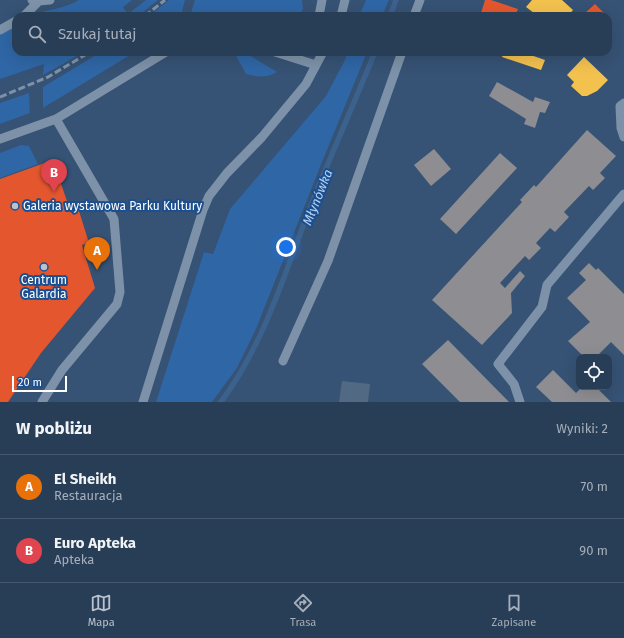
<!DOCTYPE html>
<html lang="pl">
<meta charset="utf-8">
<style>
:root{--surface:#283e57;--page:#30455d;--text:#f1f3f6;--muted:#a5aeba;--line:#44576d;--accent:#b9c2ce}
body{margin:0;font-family:"Fira Sans",sans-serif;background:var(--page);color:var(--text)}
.controls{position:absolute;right:12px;bottom:12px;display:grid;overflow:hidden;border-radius:8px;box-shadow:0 4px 16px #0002}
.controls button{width:36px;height:36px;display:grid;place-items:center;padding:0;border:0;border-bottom:1px solid var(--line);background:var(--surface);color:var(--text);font:20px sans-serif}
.scale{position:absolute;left:12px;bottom:10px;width:55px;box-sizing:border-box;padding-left:4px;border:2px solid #fff;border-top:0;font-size:11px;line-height:14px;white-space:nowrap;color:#fff;-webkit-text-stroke:3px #1b4f8f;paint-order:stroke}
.you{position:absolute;left:286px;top:247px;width:14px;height:14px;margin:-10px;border:3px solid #fff;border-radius:50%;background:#1a73e8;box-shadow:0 0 0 6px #1a73e833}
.badge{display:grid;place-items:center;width:26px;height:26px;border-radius:50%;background:var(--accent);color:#fff;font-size:13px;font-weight:700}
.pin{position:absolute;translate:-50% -33px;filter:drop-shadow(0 1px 2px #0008)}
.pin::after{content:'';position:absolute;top:21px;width:14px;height:12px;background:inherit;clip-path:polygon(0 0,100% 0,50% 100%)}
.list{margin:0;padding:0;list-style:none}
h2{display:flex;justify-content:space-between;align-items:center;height:52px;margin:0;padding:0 16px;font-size:17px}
h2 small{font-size:13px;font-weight:400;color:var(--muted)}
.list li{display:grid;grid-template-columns:26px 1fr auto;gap:12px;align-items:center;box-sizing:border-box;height:64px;padding:0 16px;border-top:1px solid var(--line)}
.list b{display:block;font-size:15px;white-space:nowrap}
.list p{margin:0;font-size:13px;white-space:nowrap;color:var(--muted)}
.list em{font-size:13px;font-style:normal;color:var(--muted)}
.icon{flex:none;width:22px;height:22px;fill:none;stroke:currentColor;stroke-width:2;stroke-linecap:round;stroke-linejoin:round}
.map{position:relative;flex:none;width:624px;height:402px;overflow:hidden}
.search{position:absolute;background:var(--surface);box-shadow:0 4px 16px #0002;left:12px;right:12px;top:12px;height:44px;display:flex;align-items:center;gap:10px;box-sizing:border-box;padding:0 14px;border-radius:12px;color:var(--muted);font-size:15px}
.sheet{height:180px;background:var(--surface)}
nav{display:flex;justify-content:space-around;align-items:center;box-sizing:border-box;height:56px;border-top:1px solid var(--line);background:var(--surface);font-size:11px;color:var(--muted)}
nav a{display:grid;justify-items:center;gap:2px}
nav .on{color:var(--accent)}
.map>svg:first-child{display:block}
.green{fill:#2f66a5}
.homes{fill:#f2c14e}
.shops{fill:#e4572e}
.industry{fill:#8d8d92}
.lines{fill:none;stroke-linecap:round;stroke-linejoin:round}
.stream{stroke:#3b618d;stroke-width:5.5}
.building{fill:#526984}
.lane{stroke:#7d92a8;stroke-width:9}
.rail{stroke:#7e92a7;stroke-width:3;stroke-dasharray:7 3;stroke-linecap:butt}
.poi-dot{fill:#b9c2ce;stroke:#1b4f8f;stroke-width:1.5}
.labels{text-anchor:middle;stroke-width:4;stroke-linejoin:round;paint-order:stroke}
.poi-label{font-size:12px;fill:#fff;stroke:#1b4f8f;text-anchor:start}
.water-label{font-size:13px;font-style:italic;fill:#b5d3f5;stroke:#1b4f8f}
</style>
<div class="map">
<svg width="624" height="402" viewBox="0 0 624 402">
<rect width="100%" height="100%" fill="#365274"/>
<!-- green -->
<path class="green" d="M79,0H132L123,7L128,14L146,0H158L138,16H32C47,9 64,9 79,0Z
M169,0H185L181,16H149Z
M195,0H302L303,9L299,16H239C231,13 202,16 190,16Z
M366,0H389L382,16H359Z
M16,25V52H84L43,75L44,64L0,79V35Z
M101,52H135L43,108V87Z
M234,52H244L277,72C267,78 257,77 246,74Z
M348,52H367L320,167L256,329L237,368L212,402H156L204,252L213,254L230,209L326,96L344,62Z
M29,93L30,113L0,124V103Z
M21,145L29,146L38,164L0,178V153Z"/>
<!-- homes -->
<path class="homes" d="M532,0H562L573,10L568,16H538L526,7Z
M504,52H522L545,60L541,70L502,57Z
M584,57L608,80L597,91L587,96H582L571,86L574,82L567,75Z"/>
<!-- shops -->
<path class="shops" d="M485,0H491L518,9L515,16H480Z
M595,4L604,13L601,16H587L585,13Z
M53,160L71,213L79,211L89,243L82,245L95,288L41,353L8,402H0V179Z"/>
<!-- industry -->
<path class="industry" d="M497,82L533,102L535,97L550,102L545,113L540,112L535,128L524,124L526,119L489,96Z
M587,130L616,156L600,173L605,178L593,190L589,186L564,212L569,217L555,232L550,228L536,243L541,248L529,260L525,256L500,283L505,288L520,271L525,276L511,293L512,313L482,345L432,300L522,202L520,200L534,185L536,187Z
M434,149L451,169L431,186L414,165Z
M500,153L517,168L456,234L440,219Z
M589,263L596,270L598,268L624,294V355L611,342L596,357H584L568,341L590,322L567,298L586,280L579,273Z
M448,340L509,402H460L422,364Z
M553,370L576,393L582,387H596L611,402H552L536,387Z"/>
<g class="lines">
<!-- stream -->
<path class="stream" d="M390,16L396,0
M221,402C260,349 279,291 302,229C324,170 351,111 375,52"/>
</g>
<!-- building -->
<path class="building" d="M342,381L370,384L368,402H339Z"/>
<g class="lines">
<!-- lane -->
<path class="lane" d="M39,1L50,0
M24,16L39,1L32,0
M319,16L322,0
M341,16L345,0
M414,16L420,0
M0,30L16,21
M275,52L316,65
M624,103L620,106L621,128L624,137
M0,139L56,119
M283,361L328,261L402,52
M42,402L62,370L117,304L120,292L114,219L56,119L166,52
M143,402L203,210L209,196L227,173L262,137L306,84L323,52
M520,402L514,384L498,364L542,307L547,285L624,194"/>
<!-- rail -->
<path class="rail" d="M145,16L165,0
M0,97L48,77L90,52"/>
</g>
<!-- markers -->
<g class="poi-dot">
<circle cx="15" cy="206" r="4"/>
<circle cx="44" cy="267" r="4"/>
</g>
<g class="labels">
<!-- poi labels -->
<g class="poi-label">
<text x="23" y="210">Galeria wystawowa Parku Kultury</text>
<text x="44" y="284" text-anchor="middle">Centrum<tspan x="44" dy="14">Galardia</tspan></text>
</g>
<!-- water labels -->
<g class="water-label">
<text transform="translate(317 197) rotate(-68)" y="5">Młynówka</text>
</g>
</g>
</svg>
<div class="controls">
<button><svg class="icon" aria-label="locate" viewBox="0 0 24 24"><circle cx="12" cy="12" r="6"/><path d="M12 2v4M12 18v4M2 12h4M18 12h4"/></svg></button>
</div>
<div class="scale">20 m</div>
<div class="you"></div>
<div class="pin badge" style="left:97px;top:270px;background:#e8710a">A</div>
<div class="pin badge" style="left:54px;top:192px;background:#e0444e">B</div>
<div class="search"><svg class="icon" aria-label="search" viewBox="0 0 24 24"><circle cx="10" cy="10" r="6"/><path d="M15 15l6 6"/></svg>Szukaj tutaj</div>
</div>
<section class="sheet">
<h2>W pobliżu<small>Wyniki: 2</small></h2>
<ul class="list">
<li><span class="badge" style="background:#e8710a">A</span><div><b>El Sheikh</b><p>Restauracja</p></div><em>70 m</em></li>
<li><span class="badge" style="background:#e0444e">B</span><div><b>Euro Apteka</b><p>Apteka</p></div><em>90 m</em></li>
</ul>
</section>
<nav>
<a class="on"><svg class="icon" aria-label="map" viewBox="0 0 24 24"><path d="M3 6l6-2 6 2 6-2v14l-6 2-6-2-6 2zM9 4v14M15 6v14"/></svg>Mapa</a>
<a><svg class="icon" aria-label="directions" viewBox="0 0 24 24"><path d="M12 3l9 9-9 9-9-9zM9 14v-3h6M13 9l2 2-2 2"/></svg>Trasa</a>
<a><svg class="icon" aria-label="saved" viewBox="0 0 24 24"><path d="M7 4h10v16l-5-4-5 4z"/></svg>Zapisane</a>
</nav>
